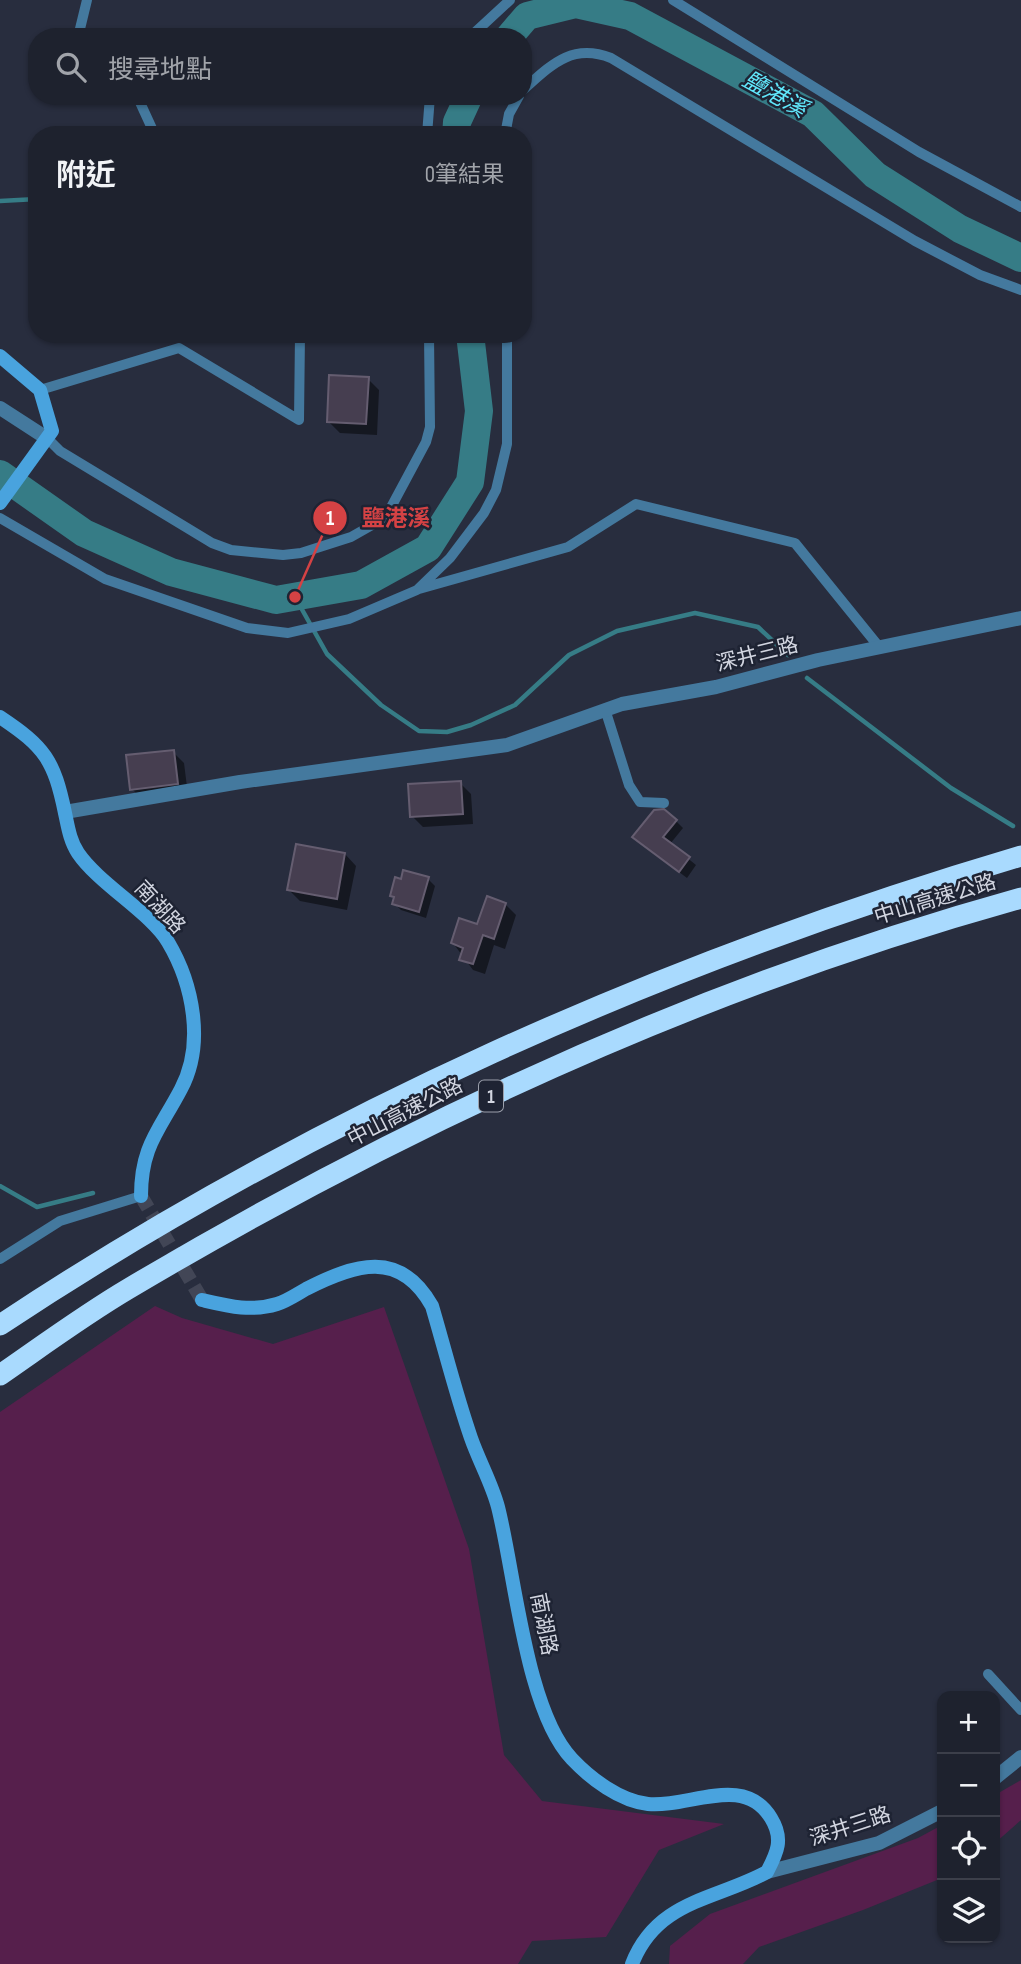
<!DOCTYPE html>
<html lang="zh-TW">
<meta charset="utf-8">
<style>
:root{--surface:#1e222e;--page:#2b2f3a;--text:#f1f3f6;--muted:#a1a4aa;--line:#3c3f4a}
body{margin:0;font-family:"Sofia Sans Condensed","Noto Sans TC",sans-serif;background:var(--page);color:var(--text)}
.controls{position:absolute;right:21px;bottom:21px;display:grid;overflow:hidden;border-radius:14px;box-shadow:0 2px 5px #0004}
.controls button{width:63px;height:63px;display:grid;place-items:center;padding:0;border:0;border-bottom:2px solid var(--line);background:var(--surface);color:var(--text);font:35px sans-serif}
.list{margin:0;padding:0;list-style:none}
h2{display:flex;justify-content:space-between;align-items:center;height:91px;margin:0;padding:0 28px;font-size:30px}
h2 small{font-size:23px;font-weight:400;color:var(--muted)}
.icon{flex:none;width:38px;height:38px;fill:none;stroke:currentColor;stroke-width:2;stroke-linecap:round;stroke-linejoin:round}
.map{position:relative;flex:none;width:1021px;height:1964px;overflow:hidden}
.search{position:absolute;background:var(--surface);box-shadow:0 2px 5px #0004;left:28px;top:28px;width:504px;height:77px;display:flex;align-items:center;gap:18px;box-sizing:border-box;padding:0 24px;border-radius:28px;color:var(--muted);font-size:26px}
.panel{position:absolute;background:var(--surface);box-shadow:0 2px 5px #0004;left:28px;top:126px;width:504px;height:217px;border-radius:28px}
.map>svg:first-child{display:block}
.green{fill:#561f4c}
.shadow{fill:#0007}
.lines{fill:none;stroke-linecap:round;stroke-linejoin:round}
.stream{stroke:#367c86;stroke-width:4.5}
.river{stroke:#367c86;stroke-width:28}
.building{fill:#463e50;stroke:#655d70;stroke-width:2}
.secondary-tunnel{stroke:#424656;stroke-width:14;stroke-dasharray:14 7;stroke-linecap:butt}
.lane{stroke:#44799e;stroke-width:10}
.street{stroke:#44799e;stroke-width:14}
.secondary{stroke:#49a3de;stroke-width:14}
.highway{stroke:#a9dafe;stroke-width:21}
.labels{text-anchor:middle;stroke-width:5;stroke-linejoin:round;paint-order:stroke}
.shield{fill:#1e2333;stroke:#9ca0ac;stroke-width:2}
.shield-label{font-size:19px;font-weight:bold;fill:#d2d5e0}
.street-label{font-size:21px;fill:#d2d5e0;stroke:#1e2333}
.water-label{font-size:23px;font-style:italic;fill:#61e8fc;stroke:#1e2333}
.leader{fill:none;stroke:#d54244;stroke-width:2.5}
.callout-dot{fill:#d54244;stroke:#1e2333;stroke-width:2.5}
.mark-label{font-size:21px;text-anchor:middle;font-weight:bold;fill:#fff}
.callout-label{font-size:23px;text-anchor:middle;font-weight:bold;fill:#d54244;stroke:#1e2333;stroke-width:5;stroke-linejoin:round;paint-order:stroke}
</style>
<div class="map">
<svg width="1021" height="1964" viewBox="0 0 1021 1964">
<rect width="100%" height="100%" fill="#282d3e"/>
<!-- green -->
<path class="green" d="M155,1306L182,1318L273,1344L384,1307L469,1549L504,1755L542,1801L724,1824L659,1850L606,1937L532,1941L518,1964H0V1412Z
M1021,1780V1820L995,1843V1795Z
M942,1825V1878L863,1910L759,1947L743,1964H669L670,1946L710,1914L918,1838Z"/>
<!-- shadow -->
<path class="shadow" d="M368,379L379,390L377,435L340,433L329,422Z
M173,752L184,763L188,795L143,800L132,789Z
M460,783L471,794L473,824L423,827L412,816Z
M676,821L683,828L670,844L696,865L687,878L642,844Z
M345,854L356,866L347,910L300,901L289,890Z
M428,879L435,886L426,918L401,910L394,903L396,899L392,895Z
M505,904L516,915L505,949L494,945L485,974L473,970L453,943Z"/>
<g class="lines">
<!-- stream -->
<path class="stream" d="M330,135H335
M0,201L37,199
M0,480L3,476
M295,597L327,654L381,705L419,731L447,732L471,725L515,705L569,655L617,631L695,613L758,627L788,655
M807,678L951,788L1013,826
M0,1186L37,1207L93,1193"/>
<!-- river -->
<path class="river" d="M509,37L527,16L576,4L630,16L813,114L875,175L960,229L1021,258
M456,135L457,122L469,96
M0,474L84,533L171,572L276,600L361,585L428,548L470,482L479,411L470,334"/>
</g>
<!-- building -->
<path class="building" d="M329,375L369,377L366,424L327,422Z
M174,750L178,784L130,790L126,755Z
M461,781L463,814L410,817L408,784Z
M664,809L677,820L663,837L690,857L679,872L632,837L654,810Z
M296,844L345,853L337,899L287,890Z
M403,870L429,877L419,912L392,904L394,897L390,896L395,877L401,879Z
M487,896L506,903L494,939L483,935L473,964L459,960L463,948L451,943L459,918L477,924Z"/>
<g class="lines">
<!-- secondary-tunnel -->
<path class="secondary-tunnel" d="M141,1196L202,1300"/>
<!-- lane -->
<path class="lane" d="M673,0L919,152L1021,207
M78,37L87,0
M470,37L510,0
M523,90C552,64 572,43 611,58L915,241L980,275L1021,290
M132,96L138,98L155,135
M427,135L430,96
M505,135L509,114L519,96
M40,390L179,348L299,420L300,334
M48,439L60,451L212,543L231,550L283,555L301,553L351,537L381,520L389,511L426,442L430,427L429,334
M0,518L105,579L247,628L288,633L349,619L417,590L450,558L484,513L496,490L507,444V334
M419,589L568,547L636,504L795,543L880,648
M605,709L629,785L640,802L664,803
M0,1259L60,1221L141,1196
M988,1674L1021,1710"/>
<!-- street -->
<path class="street" d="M0,408L48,439
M65,812L240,782L507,745L622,704L716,687L818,660L1021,618
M995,1778L1021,1757
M767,1872L879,1843L942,1811"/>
<!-- secondary -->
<path class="secondary" d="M0,356L40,390L52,431L0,503
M0,717C45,747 54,760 65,813C68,827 70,841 78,853C99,884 151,913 168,942C193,984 205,1044 181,1089C159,1131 141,1146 141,1196
M202,1300C228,1306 251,1312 277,1304C287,1301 297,1294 306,1289C355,1264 400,1249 432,1306C445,1350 456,1395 471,1438C479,1461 492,1484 498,1507C515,1574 526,1711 572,1759C591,1779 620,1801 648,1804C689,1808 744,1773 771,1818C784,1839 777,1853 767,1872C716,1900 657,1900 632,1964"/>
<!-- highway -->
<path class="highway" d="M0,1325C312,1118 662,962 1021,856
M0,1375C42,1346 84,1315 128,1289C407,1123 707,985 1021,898"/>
</g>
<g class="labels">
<!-- shield labels -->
<rect class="shield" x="479" y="1080.5" width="24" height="31" rx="5"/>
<g class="shield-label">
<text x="491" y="1103">1</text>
</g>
<!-- street labels -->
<g class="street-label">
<text transform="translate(757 654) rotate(-14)" y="7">深井三路</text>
<text transform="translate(935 899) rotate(-17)" y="7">中山高速公路</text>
<text transform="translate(160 907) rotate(47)" y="7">南湖路</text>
<text transform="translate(405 1112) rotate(-27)" y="7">中山高速公路</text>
<text transform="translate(544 1624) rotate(79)" y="7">南湖路</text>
<text transform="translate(850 1826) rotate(-18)" y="7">深井三路</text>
</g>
<!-- water labels -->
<g class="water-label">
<text transform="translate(775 94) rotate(29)" y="8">鹽港溪</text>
</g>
</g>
<!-- callouts -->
<path class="leader" d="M295 597L330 518"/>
<g class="callout-dot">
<circle cx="295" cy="597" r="7"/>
<circle cx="330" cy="518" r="18"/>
</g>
<g class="mark-label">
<text x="330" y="525">1</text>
</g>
<g class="callout-label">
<text x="396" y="526">鹽港溪</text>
</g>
</svg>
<div class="controls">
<button>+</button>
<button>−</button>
<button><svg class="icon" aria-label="locate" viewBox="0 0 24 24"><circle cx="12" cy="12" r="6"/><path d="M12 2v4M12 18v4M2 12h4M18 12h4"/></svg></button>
<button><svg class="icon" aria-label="layers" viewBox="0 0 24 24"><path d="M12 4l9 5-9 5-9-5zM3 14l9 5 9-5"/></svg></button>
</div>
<div class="search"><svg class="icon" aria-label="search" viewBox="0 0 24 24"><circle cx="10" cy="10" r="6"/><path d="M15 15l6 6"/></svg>搜尋地點</div>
<section class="panel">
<h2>附近<small>0筆結果</small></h2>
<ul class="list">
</ul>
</section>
</div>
